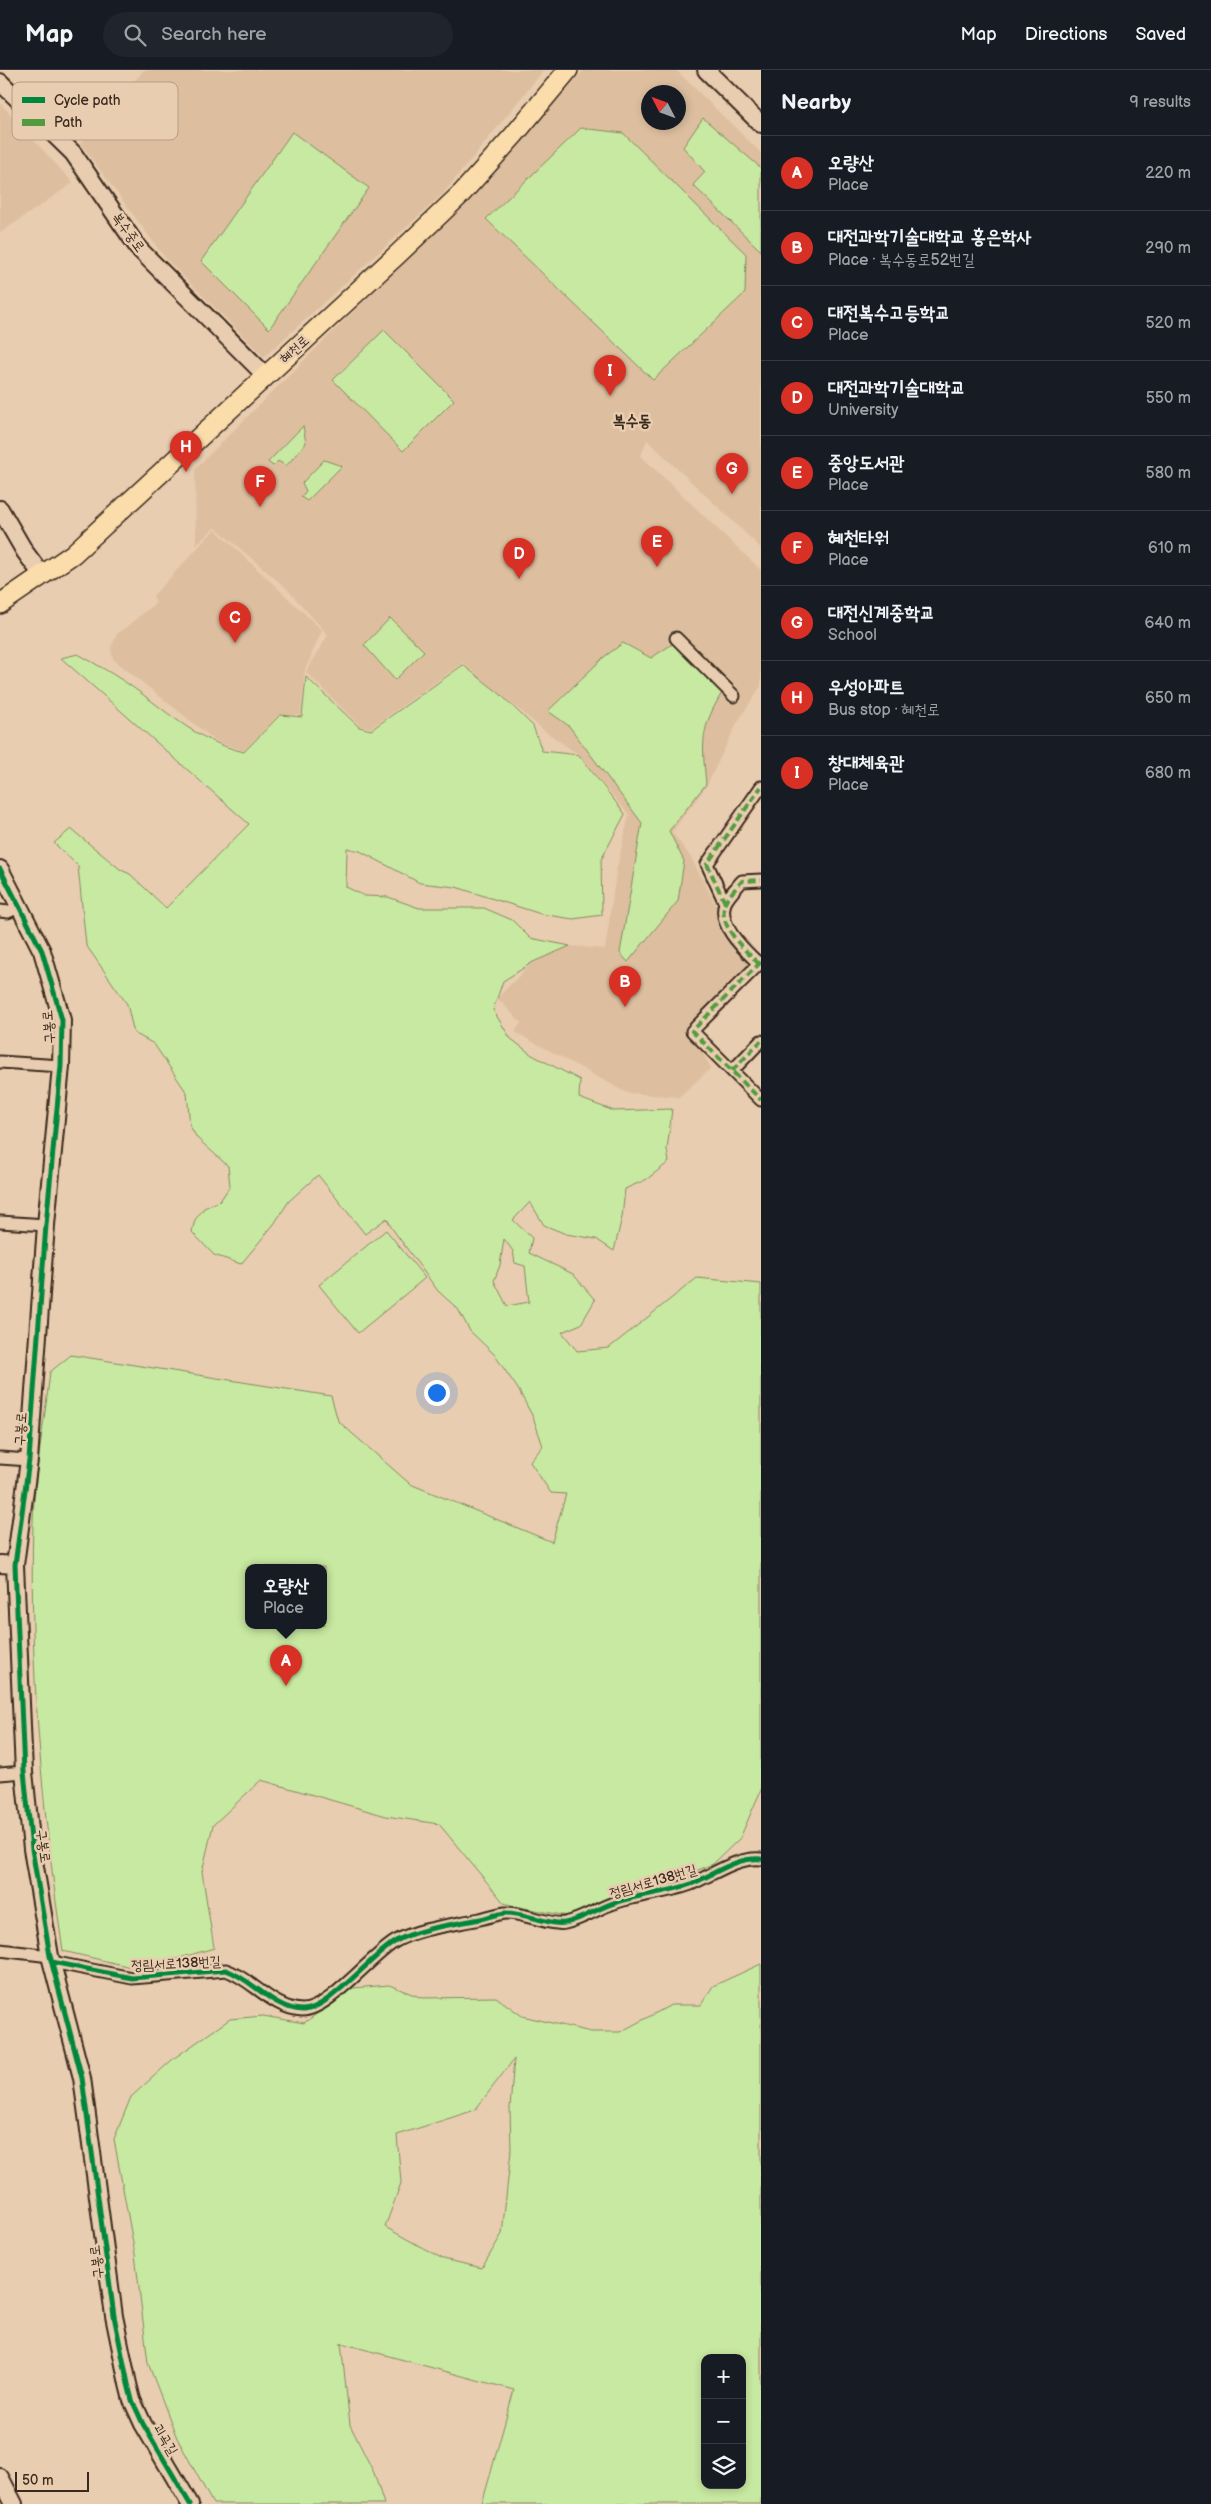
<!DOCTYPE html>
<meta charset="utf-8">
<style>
:root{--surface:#171b24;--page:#20242c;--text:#f1f3f6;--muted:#9ea1a6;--line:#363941;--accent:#d93025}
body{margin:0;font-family:"Balsamiq Sans","Poor Story",sans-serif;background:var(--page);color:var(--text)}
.controls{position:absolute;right:15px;bottom:15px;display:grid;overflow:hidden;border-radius:10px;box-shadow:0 2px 8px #0003}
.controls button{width:45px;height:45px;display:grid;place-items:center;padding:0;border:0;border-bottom:1px solid var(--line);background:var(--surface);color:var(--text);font:25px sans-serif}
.compass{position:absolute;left:641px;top:15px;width:45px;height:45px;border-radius:50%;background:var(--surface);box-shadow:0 2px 8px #0003;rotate:312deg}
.scale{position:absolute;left:15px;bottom:12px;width:74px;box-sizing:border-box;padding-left:5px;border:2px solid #3b2a1e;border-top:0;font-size:14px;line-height:18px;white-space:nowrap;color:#3b2a1e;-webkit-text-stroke:4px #e9cdb0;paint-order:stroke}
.you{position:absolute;left:436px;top:1322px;width:18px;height:18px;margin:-12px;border:4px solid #fff;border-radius:50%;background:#1a73e8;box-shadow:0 0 0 8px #1a73e833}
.badge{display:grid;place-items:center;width:32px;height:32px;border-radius:50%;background:var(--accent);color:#fff;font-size:16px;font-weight:700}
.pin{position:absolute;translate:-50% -41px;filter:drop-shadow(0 1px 2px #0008)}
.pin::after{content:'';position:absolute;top:26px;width:18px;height:15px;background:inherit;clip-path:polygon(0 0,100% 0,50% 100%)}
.popup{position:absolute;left:245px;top:1494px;width:82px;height:65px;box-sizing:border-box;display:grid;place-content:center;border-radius:10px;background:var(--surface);filter:drop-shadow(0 1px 4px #0005);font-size:16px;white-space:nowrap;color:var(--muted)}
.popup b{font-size:19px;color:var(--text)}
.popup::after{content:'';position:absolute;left:50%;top:100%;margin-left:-10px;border:10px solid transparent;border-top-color:var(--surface)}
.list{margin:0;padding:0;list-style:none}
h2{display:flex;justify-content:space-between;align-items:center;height:65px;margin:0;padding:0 20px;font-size:21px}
h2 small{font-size:16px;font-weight:400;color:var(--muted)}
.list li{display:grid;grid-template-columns:32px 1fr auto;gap:15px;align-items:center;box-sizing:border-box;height:75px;padding:0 20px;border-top:1px solid var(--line)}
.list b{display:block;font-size:19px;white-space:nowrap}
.list p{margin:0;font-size:16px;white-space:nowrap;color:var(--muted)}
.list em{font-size:16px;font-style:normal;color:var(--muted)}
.icon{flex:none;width:28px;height:28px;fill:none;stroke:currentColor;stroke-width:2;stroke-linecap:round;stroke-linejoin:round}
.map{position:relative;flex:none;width:761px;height:2434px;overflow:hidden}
header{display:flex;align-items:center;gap:30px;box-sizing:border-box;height:70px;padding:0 25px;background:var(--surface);border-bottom:1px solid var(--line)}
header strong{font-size:24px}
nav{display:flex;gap:28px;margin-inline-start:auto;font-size:18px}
.search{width:350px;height:45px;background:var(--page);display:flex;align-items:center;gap:12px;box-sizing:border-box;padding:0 18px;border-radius:28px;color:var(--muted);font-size:19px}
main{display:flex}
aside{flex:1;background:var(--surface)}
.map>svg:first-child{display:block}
.built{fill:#ddbf9f;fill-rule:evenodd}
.green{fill:#c8e9a1;stroke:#828a60;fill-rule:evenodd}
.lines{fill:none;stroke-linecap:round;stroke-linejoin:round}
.street-casing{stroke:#3b2a1e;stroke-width:15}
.secondary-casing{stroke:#3b2a1e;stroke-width:20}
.primary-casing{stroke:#3b2a1e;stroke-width:22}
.street{stroke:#e9cdb0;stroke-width:11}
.secondary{stroke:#e9cdb0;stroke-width:16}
.primary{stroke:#fbddab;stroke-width:19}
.quiet{stroke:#529c3f;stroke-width:4;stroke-dasharray:8 4;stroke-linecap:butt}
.cycleway-casing{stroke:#e9cdb0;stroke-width:8}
.cycleway{stroke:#00873e;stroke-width:5}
.labels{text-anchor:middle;stroke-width:5;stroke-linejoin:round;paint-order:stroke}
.street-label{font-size:14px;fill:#3b2a1e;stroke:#e9cdb0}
.quarter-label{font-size:16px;font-weight:bold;fill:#3b2a1e;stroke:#e9cdb0}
.key{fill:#e9cdb0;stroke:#b59c84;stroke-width:1}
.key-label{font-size:14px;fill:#3b2a1e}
</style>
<header>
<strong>Map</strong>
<div class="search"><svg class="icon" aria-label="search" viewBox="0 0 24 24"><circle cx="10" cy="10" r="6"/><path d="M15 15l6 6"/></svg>Search here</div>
<nav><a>Map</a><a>Directions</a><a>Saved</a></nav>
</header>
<main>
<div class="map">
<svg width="761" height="2434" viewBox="0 0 761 2434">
<rect width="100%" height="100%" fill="#e9cdb0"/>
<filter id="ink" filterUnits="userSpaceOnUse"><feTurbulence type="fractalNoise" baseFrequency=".02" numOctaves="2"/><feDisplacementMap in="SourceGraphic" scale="10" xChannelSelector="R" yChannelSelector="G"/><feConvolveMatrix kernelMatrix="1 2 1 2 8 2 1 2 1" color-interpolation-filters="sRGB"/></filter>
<g filter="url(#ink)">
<!-- built -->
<path class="built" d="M144,0H544L443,124L264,287L166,189L80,73Z
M584,0H676L761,83V478L647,370L641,386L761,500V616L737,653L707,715L672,762L690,786L748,895L688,956L711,998L679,1027L627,1023L515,962L521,953L497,928L533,892L570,876L605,879L616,802L629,745L579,685L546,662L463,593L371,658L360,656L306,602L328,565L286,518L215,457L196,475L195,399L448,147ZM648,22H678V52H648Z
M0,33L73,113L0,163Z
M215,459L322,560L305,600L301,645H279L244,681L217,672L113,589L111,578L117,564L156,533L153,526Z"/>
<!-- green -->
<path class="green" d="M703,48L761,98V181L693,115L705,102L683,77Z
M581,58L623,63L746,184L745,223L653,310L486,149Z
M292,62L369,118L269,259L201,191Z
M384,260L454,330L403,381L333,310Z
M303,356L306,373L286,396L278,391L273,396L268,392Z
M324,390L342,396L307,431L301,427L306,421L302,413Z
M390,548L424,581L395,610L364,575Z
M623,573L651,588L674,573L723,621C700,659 702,671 706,714L669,761L684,791L678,831L628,892L620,883L642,753L569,656L548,641L604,587Z
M78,584C94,593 110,602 125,612C167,640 193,670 244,682L280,645L302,647L306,607L359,657L371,660L463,595L499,623L533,656L542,681L579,685L625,744L601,790L602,845L573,849L541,844L456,817L420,813L360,781L347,778L346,817L365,826L388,827L419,838H484L512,850L530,868L570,876L533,892L503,911L493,940L510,968L532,985L580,1010L579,1028L614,1041L672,1039L667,1080L669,1092L647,1109L625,1119L622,1147L614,1181L596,1169L566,1164L544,1155L530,1132L513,1150L532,1168L529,1183L573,1204L595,1230L581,1254L562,1262L577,1281L609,1278L697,1208L761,1214V1720L740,1768L713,1794L578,1848L514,1836L504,1833L439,1754L386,1746L261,1710L213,1755L202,1802L214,1878L176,1889L131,1897L63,1881C42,1740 29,1595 33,1452C34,1405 45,1350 50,1302L71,1285L331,1326L338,1351L410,1414L552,1472L566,1424L551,1423L530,1392L543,1376L533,1347L518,1319L494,1284L470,1261L458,1239L438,1221L391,1157L387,1148L365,1164L318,1105L289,1131L274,1154L241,1194L214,1185L192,1162L195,1150L204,1138L220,1131L230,1116L228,1096L197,1068L190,1056L187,1023L154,974L134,963L127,934L86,875L78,796L54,773L71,759L121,800L130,804L166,838L249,754L61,588ZM504,1169L513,1181L515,1193L525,1196L529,1232L507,1236L494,1211L500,1195ZM248,1497H324V1555H248Z
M386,1160L425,1208L358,1263L319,1215Z
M761,1894V2434H482L514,2320L341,2273L350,2355L374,2403L384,2434H213L177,2368L148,2293L135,2184L114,2069L131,2027L173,1989L230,1949L263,1946L304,1953L353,1918L389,1915L422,1928L496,1927L522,1946L591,1962H620L671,1935H701L713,1916ZM514,1989L510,2038L511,2081L502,2164L482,2198L443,2189L385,2157L401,2113L397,2065L475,2040ZM705,2288H742V2415H705Z"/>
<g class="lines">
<defs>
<path id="street" d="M676,568L734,626
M725,833L707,794L761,717
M0,841L8,842L21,836
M761,892L692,961L761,1030
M759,894C745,880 717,856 725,833C728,826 737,817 742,811L761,810
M0,992L61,996
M732,1001L761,971
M0,1152L46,1155
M0,1388L29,1390
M0,1704L24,1702
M0,1880L50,1886
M52,1892L132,1908L226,1900C252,1909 273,1939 302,1940C329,1940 370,1886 396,1871C420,1858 452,1855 480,1849C488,1847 497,1844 505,1843C523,1842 551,1856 565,1853C584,1849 599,1837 617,1832C641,1824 667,1823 691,1814C713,1805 736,1787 761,1789"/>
<path id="secondary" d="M706,0L761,54
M0,12L73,83L139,179L265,305
M0,439L25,482L42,505
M0,799L42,881L62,950L61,996L46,1155L29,1390L15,1495L24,1702L32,1779L50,1886L82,2008L114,2246L128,2314L132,2330L143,2354L190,2434
M0,1494L15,1495
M0,2407L14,2434"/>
<path id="primary" d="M0,534L73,484L398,184L461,124L514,65L568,0"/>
</defs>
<!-- street casing -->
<use href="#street" class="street-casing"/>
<!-- secondary casing -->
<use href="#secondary" class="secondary-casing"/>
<!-- primary casing -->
<use href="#primary" class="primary-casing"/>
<!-- street -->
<use href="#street" class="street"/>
<!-- secondary -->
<use href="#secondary" class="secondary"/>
<!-- primary -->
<use href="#primary" class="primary"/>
<!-- quiet -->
<path class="quiet" d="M725,833L707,794L761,717
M761,892L692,961L761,1030
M759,894C745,880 717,856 725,833C728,826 737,817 742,811L761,810
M732,1001L761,971"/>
<defs>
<path id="cycleway" d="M0,799L42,881L62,950L61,996L46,1155L29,1390L15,1495L24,1702L32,1779L50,1886L82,2008L114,2246L128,2314L132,2330L143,2354L190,2434
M52,1892L132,1908L226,1900C252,1909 273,1939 302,1940C329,1940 370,1886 396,1871C420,1858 452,1855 480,1849C488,1847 497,1844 505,1843C523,1842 551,1856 565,1853C584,1849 599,1837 617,1832C641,1824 667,1823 691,1814C713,1805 736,1787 761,1789"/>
</defs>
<!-- cycleway casing -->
<use href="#cycleway" class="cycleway-casing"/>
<!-- cycleway -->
<use href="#cycleway" class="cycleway"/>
</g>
</g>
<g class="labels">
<!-- street labels -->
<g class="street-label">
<text transform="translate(129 162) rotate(54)" y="5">복수중로</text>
<text transform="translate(294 279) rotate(-42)" y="5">혜천로</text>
<text transform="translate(48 957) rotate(-94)" y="5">구봉로</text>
<text transform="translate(20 1359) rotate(-86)" y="5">구봉로</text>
<text transform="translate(44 1776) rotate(82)" y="5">구봉로</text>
<text transform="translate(653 1811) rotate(-16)" y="5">정림서로138번길</text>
<text transform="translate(176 1893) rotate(-3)" y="5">정림서로138번길</text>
<text transform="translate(96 2192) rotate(-97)" y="5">구봉로</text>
<text transform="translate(166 2369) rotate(59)" y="5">괴곡길</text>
</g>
<!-- quarter labels -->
<g class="quarter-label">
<text x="632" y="356">복수동</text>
</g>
</g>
<!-- legend -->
<rect x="12" y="12" width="166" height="58" rx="8" class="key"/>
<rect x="22" y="27" width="23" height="6" fill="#00873e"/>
<rect x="22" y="49" width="23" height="7" fill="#529c3f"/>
<g class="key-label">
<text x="54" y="35">Cycle path</text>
<text x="54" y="57">Path</text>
</g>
</svg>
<div class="controls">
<button>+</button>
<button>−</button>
<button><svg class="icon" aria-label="layers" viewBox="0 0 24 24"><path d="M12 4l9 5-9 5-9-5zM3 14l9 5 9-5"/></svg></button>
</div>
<svg class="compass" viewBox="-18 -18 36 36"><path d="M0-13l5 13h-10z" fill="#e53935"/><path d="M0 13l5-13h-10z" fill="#9ea1a6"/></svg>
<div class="scale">50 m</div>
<div class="you"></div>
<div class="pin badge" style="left:286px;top:1616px">A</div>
<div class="popup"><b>오량산</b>Place</div>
<div class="pin badge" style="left:625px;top:937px">B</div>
<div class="pin badge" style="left:235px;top:573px">C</div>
<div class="pin badge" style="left:519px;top:509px">D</div>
<div class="pin badge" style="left:657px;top:497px">E</div>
<div class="pin badge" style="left:260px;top:437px">F</div>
<div class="pin badge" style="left:732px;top:424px">G</div>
<div class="pin badge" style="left:186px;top:402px">H</div>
<div class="pin badge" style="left:610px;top:326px">I</div>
</div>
<aside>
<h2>Nearby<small>9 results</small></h2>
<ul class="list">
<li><span class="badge">A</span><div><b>오량산</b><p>Place</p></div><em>220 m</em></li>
<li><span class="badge">B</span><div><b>대전과학기술대학교 홍은학사</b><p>Place · 복수동로52번길</p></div><em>290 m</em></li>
<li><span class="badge">C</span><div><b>대전복수고등학교</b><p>Place</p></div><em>520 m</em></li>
<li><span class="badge">D</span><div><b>대전과학기술대학교</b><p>University</p></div><em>550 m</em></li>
<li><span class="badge">E</span><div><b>중앙도서관</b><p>Place</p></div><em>580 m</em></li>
<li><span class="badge">F</span><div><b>혜천타워</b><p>Place</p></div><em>610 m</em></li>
<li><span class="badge">G</span><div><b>대전신계중학교</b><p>School</p></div><em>640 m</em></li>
<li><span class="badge">H</span><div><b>우성아파트</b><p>Bus stop · 혜천로</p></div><em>650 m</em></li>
<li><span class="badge">I</span><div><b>창대체육관</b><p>Place</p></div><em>680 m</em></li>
</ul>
</aside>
</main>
